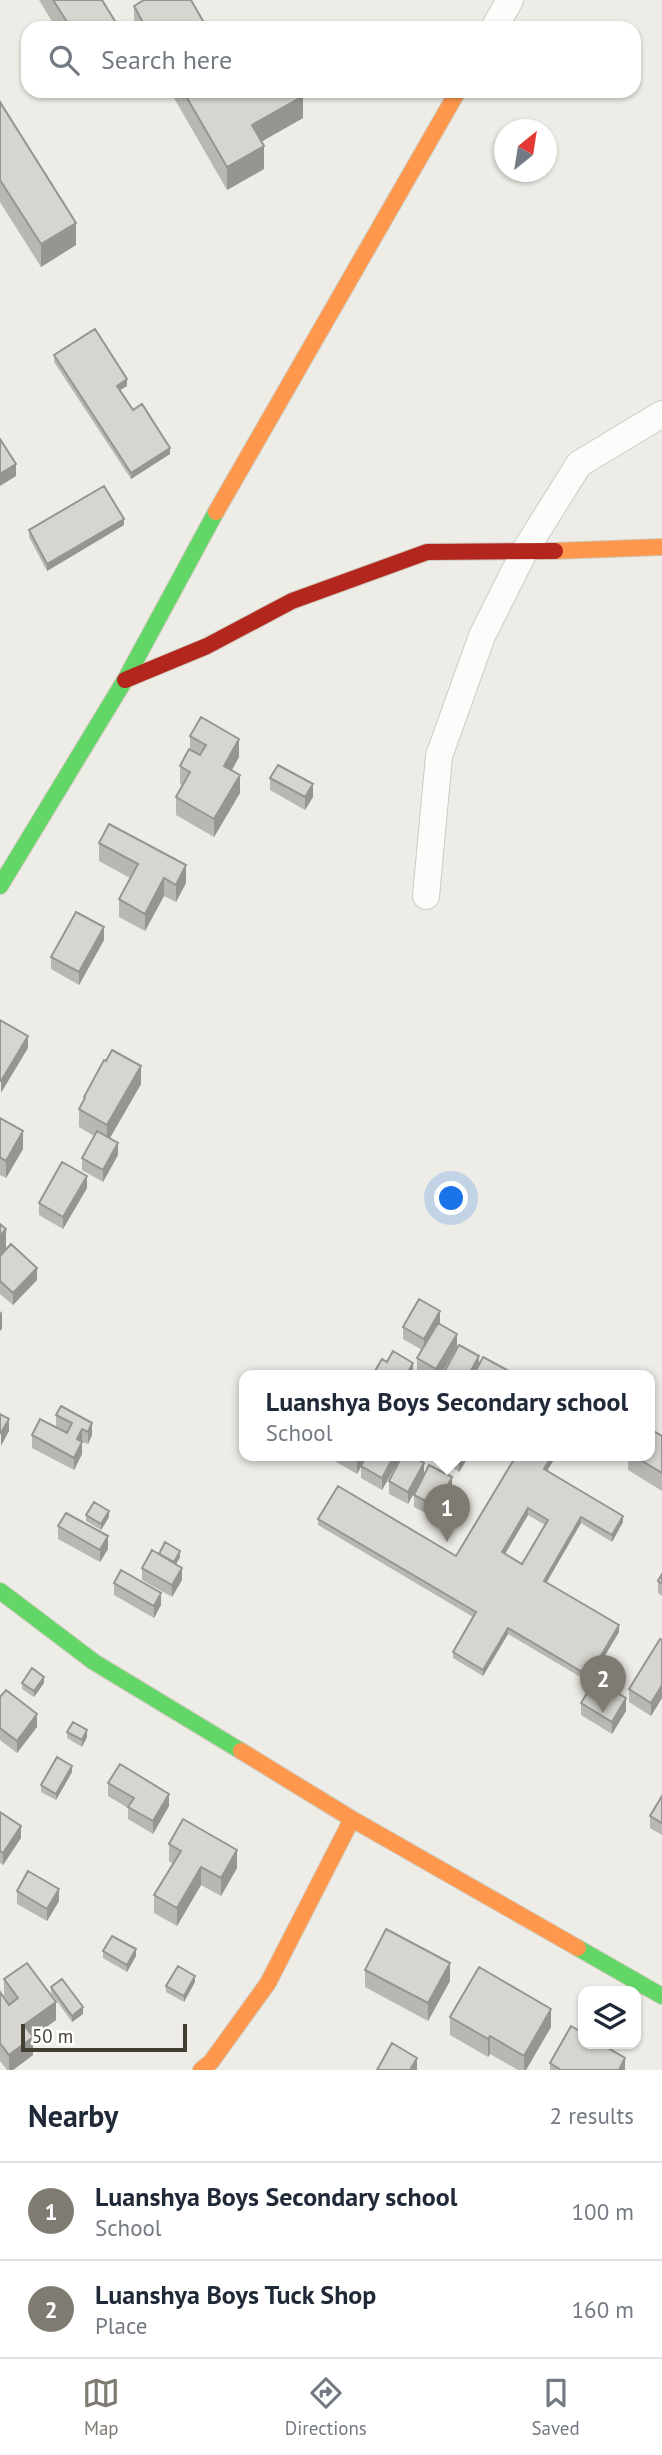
<!DOCTYPE html>
<style>
:root{--surface:#fff;--page:#f6f6f7;--text:#1f2937;--muted:#747a83;--line:#e0e1e3;--accent:#7f7b72}
body{margin:0;font-family:"PT Sans",sans-serif;background:var(--page);color:var(--text)}
.controls{position:absolute;right:21px;bottom:21px;display:grid;overflow:hidden;border-radius:14px;box-shadow:0 2px 5px #0004}
.controls button{width:63px;height:63px;display:grid;place-items:center;padding:0;border:0;border-bottom:2px solid var(--line);background:var(--surface);color:var(--text);font:35px sans-serif}
.compass{position:absolute;left:494px;top:119px;width:63px;height:63px;border-radius:50%;background:var(--surface);box-shadow:0 2px 5px #0004;rotate:30deg}
.scale{position:absolute;left:21px;bottom:18px;width:166px;box-sizing:border-box;padding-left:7px;border:4px solid #433e33;border-top:0;font-size:19px;line-height:24px;white-space:nowrap;color:#433e33;-webkit-text-stroke:5px #fff;paint-order:stroke}
.you{position:absolute;left:452px;top:1199px;width:24px;height:24px;margin:-18px;border:5px solid #fff;border-radius:50%;background:#1a73e8;box-shadow:0 0 0 10px #1a73e833}
.badge{display:grid;place-items:center;width:46px;height:46px;border-radius:50%;background:var(--accent);color:#fff;font-size:23px;font-weight:700}
.pin{position:absolute;translate:-50% -58px;filter:drop-shadow(0 2px 4px #0008)}
.pin::after{content:'';position:absolute;top:37px;width:24px;height:21px;background:inherit;clip-path:polygon(0 0,100% 0,50% 100%)}
.popup{position:absolute;left:239px;top:1370px;width:416px;height:91px;box-sizing:border-box;display:grid;place-content:center;border-radius:14px;background:var(--surface);filter:drop-shadow(0 2px 5px #0005);font-size:23px;white-space:nowrap;color:var(--muted)}
.popup b{font-size:26px;color:var(--text)}
.popup::after{content:'';position:absolute;left:50%;top:100%;margin-left:-14px;border:14px solid transparent;border-top-color:var(--surface)}
.list{margin:0;padding:0;list-style:none}
h2{display:flex;justify-content:space-between;align-items:center;height:91px;margin:0;padding:0 28px;font-size:30px}
h2 small{font-size:23px;font-weight:400;color:var(--muted)}
.list li{display:grid;grid-template-columns:46px 1fr auto;gap:21px;align-items:center;box-sizing:border-box;height:98px;padding:0 28px;border-top:2px solid var(--line)}
.list b{display:block;font-size:26px;white-space:nowrap}
.list p{margin:0;font-size:23px;white-space:nowrap;color:var(--muted)}
.list em{font-size:23px;font-style:normal;color:var(--muted)}
.icon{flex:none;width:38px;height:38px;fill:none;stroke:currentColor;stroke-width:2;stroke-linecap:round;stroke-linejoin:round}
.map{position:relative;flex:none;width:662px;height:2070px;overflow:hidden}
.search{position:absolute;background:var(--surface);box-shadow:0 2px 5px #0004;left:21px;right:21px;top:21px;height:77px;display:flex;align-items:center;gap:18px;box-sizing:border-box;padding:0 24px;border-radius:21px;color:var(--muted);font-size:26px}
.sheet{height:287px;background:var(--surface)}
nav{display:flex;justify-content:space-around;align-items:center;box-sizing:border-box;height:98px;border-top:2px solid var(--line);background:var(--surface);font-size:19px;color:var(--muted)}
nav a{display:grid;justify-items:center;gap:4px}
nav .on{color:var(--accent)}
.map>svg:first-child{display:block}
.lines{fill:none;stroke-linecap:round;stroke-linejoin:round}
.street-casing{stroke:#cccac4;stroke-width:28}
.fast-casing{stroke:#cecabd;stroke-width:18}
.slow-casing{stroke:#cecabd;stroke-width:18}
.jam-casing{stroke:#cecabd;stroke-width:18}
.street{stroke:#fcfcfb;stroke-width:26}
.fast{stroke:#63d668;stroke-width:16}
.slow{stroke:#ff974d;stroke-width:16}
.jam{stroke:#b3261e;stroke-width:16}
.wall{fill:#b9b7b2;fill-rule:evenodd}
.shaded-wall{fill:#969591}
.building{fill:#d7d5cf;stroke:#969591;stroke-width:2;fill-rule:evenodd}
</style>
<div class="map">
<svg width="662" height="2070" viewBox="0 0 662 2070">
<rect width="100%" height="100%" fill="#eeece6"/>
<g class="lines">
<defs>
<path id="street" d="M494,28L510,0
M426,896L439,756L482,636L524,552L579,464L662,414"/>
<path id="fast" d="M0,886L125,680L216,512
M0,1591L94,1662L241,1751
M578,1948L662,1996"/>
<path id="slow" d="M216,512L458,91
M555,551L662,547
M241,1751L352,1819L578,1948
M201,2070L211,2062L268,1983L352,1819"/>
<path id="jam" d="M125,680L207,646L292,601L427,552L555,551"/>
</defs>
<!-- street casing -->
<use href="#street" class="street-casing"/>
<!-- fast casing -->
<use href="#fast" class="fast-casing"/>
<!-- slow casing -->
<use href="#slow" class="slow-casing"/>
<!-- jam casing -->
<use href="#jam" class="jam-casing"/>
<!-- street -->
<use href="#street" class="street"/>
<!-- fast -->
<use href="#fast" class="fast"/>
<!-- slow -->
<use href="#slow" class="slow"/>
<!-- jam -->
<use href="#jam" class="jam"/>
</g>
<!-- wall -->
<path class="wall" d="M39,0H102L118,28H56Z
M134,6L207,28H134Z
M170,91H300L303,118L261,142L264,169L227,190Z
M0,102L76,245L41,267L0,202Z
M54,355L127,386L120,390L133,410L170,454L131,479L54,362Z
M124,525L47,571L29,537V530Z
M190,736L239,757L232,770L240,793L214,837L176,815V797L183,786L180,784V766L190,750Z
M270,778L313,797L305,810L270,790Z
M99,843L186,883L176,902L164,896L145,931L119,917V899L130,878L99,861Z
M104,940L79,985L51,969V957Z
M141,1084L110,1138L118,1155L103,1182L82,1170V1158L94,1136L79,1127V1109L84,1101V1097Z
M0,1118L23,1149L6,1178L0,1175Z
M87,1188L63,1229L39,1215V1203Z
M0,1224L6,1249L37,1280L13,1305L0,1294Z
M440,1323V1324L457,1347L440,1376H427L417,1370V1358L422,1350L403,1339V1327Z
M61,1406L92,1435L88,1444L82,1442V1454L74,1470L32,1448V1435L67,1433L56,1427V1415Z
M662,1436V1491L628,1470V1456H650Z
M331,1456H398V1462L382,1490L361,1478V1466L357,1474L331,1459Z
M440,1456H469L459,1472L440,1460Z
M516,1456H556L547,1471L623,1522L612,1542L581,1523L546,1582L619,1632L589,1682L508,1634L483,1676L453,1658V1652L473,1617L318,1525V1519L456,1556ZM528,1515L545,1525L522,1564L505,1554Z
M424,1475L408,1504L389,1494V1481Z
M452,1490L437,1519L414,1507V1495Z
M86,1515L109,1517L101,1530L86,1521Z
M58,1526L108,1549L100,1562L58,1539Z
M159,1554L180,1557L176,1564L182,1580L172,1597L142,1580V1568Z
M662,1574V1596L658,1593V1581Z
M114,1583L161,1605L154,1618L114,1595Z
M662,1640V1698L651,1716L629,1702V1689Z
M22,1683H44L34,1697L22,1689Z
M0,1697L37,1727L17,1753L0,1740Z
M581,1703L626,1711L612,1734L581,1715Z
M67,1732L87,1737L82,1747L67,1738Z
M72,1772L56,1800L41,1792V1785Z
M108,1783L169,1806L153,1834L128,1819V1808L108,1796Z
M662,1796V1835L650,1828V1816Z
M0,1812L21,1838L3,1865L0,1863Z
M169,1844L237,1868L221,1896L201,1885L177,1926L154,1913V1895L173,1864L169,1861Z
M17,1891L59,1901L47,1921L17,1904Z
M103,1951L136,1956L127,1972L103,1958Z
M365,1970L450,1981L428,2021L365,1987Z
M4,1979L56,2020L33,2037V2055L13,2070H7L0,2061V1992L10,2004L4,1997Z
M195,1982L184,2002L166,1992V1986Z
M51,1987L83,2014L72,2022L51,1993Z
M450,2017L551,2027L526,2070H518L490,2054L488,2057L450,2035Z
M550,2063L625,2070H550Z"/>
<!-- shaded-wall -->
<path class="shaded-wall" d="M303,96V118L252,147V125Z
M264,146V169L227,190V167Z
M76,223V245L41,267V244Z
M127,379V386L117,392V386Z
M170,448V454L131,479V473Z
M16,464V476L0,486V474Z
M124,519V525L47,571V564Z
M239,739V757L224,784V766Z
M240,775V793L214,837V819Z
M313,784V797L305,810V797Z
M186,865V883L176,902V885Z
M164,878V896L145,931V914Z
M104,927V940L79,985V972Z
M28,1036V1048L1,1093V1081Z
M141,1066V1084L107,1143V1125Z
M23,1131V1149L6,1178V1161Z
M118,1143V1155L103,1182V1170Z
M87,1176V1188L63,1229V1217Z
M6,1229V1252L0,1258V1236Z
M37,1268V1280L13,1305V1293Z
M2,1311V1329L0,1331V1313Z
M440,1311V1323L424,1351V1339Z
M457,1334V1347L440,1376H436V1369Z
M479,1356V1369L475,1376H468Z
M413,1363V1375L406,1376Z
M9,1419V1431L1,1446V1433Z
M92,1423V1435L88,1444V1432Z
M82,1429V1441L77,1451V1439Z
M82,1442V1454L74,1470V1458Z
M360,1456H367L357,1474V1461Z
M394,1456H398V1462L382,1490V1478Z
M461,1456H469L459,1472V1459Z
M552,1456H556L544,1476V1469Z
M424,1463V1475L408,1504V1492Z
M452,1477V1490L437,1519V1507Z
M528,1508V1515L502,1559V1552Z
M109,1511V1517L101,1530V1524Z
M623,1516V1522L612,1542V1535Z
M581,1517V1523L544,1587V1581Z
M108,1536V1549L100,1562V1550Z
M180,1551V1557L174,1568V1562Z
M182,1568V1580L172,1597V1585Z
M161,1593V1605L154,1618V1606Z
M619,1625V1632L589,1682V1676Z
M508,1628V1634L483,1676V1670Z
M44,1677V1683L34,1697V1691Z
M662,1685V1698L651,1716V1703Z
M626,1698V1711L612,1734V1722Z
M37,1714V1727L17,1753V1741Z
M87,1730V1737L82,1747V1740Z
M72,1766V1772L56,1800V1794Z
M169,1794V1806L153,1834V1821Z
M21,1826V1838L3,1865V1853Z
M237,1850V1868L221,1896V1878Z
M201,1867V1885L177,1926V1908Z
M59,1889V1901L47,1921V1909Z
M136,1949V1956L127,1972V1965Z
M450,1963V1981L428,2021V2003Z
M195,1976V1982L184,2002V1996Z
M56,2002V2020L24,2043V2025Z
M83,2007V2014L72,2022V2016Z
M551,2009V2027L526,2070H524V2056Z
M490,2036V2054L488,2057V2039Z
M33,2037V2055L13,2070H9V2055Z
M417,2058V2070H410Z
M625,2058V2070H619Z"/>
<!-- building -->
<path class="building" d="M53,0H102L118,26L115,28H71Z
M144,0H191L207,28H146L134,6Z
M183,91H300L303,96L252,125L264,146L227,167Z
M0,102L76,223L41,244L0,180Z
M95,329L127,379L117,386L133,410L142,404L170,448L131,473L54,355Z
M0,439L16,464L0,474Z
M104,486L124,519L47,564L29,530Z
M201,717L239,739L224,766L240,775L214,819L176,797L190,772L180,766L189,749L200,755L206,745L190,736Z
M278,765L313,784L305,797L270,778Z
M109,824L186,865L176,885L164,878L145,914L119,899L138,864L99,843Z
M76,912L104,927L79,972L51,957Z
M0,1020L28,1036L1,1081H0Z
M112,1050L141,1066L107,1125L79,1109L85,1098L84,1097L104,1060L106,1061Z
M0,1118L23,1131L6,1161L0,1157Z
M97,1131L118,1143L103,1170L82,1158Z
M62,1162L87,1176L63,1217L39,1203Z
M0,1224L6,1229L0,1236Z
M11,1244L37,1268L13,1293L0,1281V1256Z
M419,1299L440,1311L424,1339L403,1327Z
M438,1323L457,1334L436,1369L417,1358Z
M459,1345L479,1356L468,1376H446L443,1374Z
M393,1351L413,1363L406,1376H372L382,1359L387,1362Z
M483,1357L509,1371L507,1376H473Z
M61,1406L92,1423L88,1432L82,1429L77,1439L82,1442L74,1458L32,1435L40,1419L67,1433L72,1423L56,1415Z
M0,1414L9,1419L1,1433H0Z
M650,1429L662,1436V1473L634,1456H650Z
M348,1456H360L357,1461Z
M366,1456H394L382,1478L361,1466Z
M402,1456H412L424,1463L408,1492L389,1481Z
M516,1456H552L544,1469L623,1516L612,1535L581,1517L544,1581L619,1625L589,1676L508,1628L483,1670L453,1652L476,1612L318,1519L338,1486L456,1556ZM528,1508L548,1520L522,1564L502,1552Z
M429,1465L452,1477L437,1507L414,1495Z
M94,1502L109,1511L101,1524L86,1515Z
M66,1513L108,1536L100,1550L58,1526Z
M165,1542L180,1551L174,1562L159,1554Z
M152,1550L182,1568L172,1585L142,1568Z
M121,1570L161,1593L154,1606L114,1583Z
M662,1574V1584L658,1581Z
M660,1639L662,1640V1685L651,1703L629,1689Z
M32,1668L44,1677L34,1691L22,1683Z
M595,1680L626,1698L612,1722L581,1703Z
M6,1690L37,1714L17,1741L0,1728V1697Z
M73,1722L87,1730L82,1740L67,1732Z
M57,1757L72,1766L56,1794L41,1785Z
M120,1764L169,1794L153,1821L128,1807L134,1798L108,1783Z
M662,1796V1823L650,1816Z
M0,1812L21,1826L3,1853L0,1851Z
M183,1819L237,1850L221,1878L201,1867L177,1908L154,1895L181,1851L169,1844Z
M28,1871L59,1889L47,1909L17,1891Z
M386,1929L450,1963L428,2003L365,1970Z
M112,1936L136,1949L127,1965L103,1951Z
M27,1963L56,2002L24,2025L33,2037L9,2055L0,2043V1992L9,2005L18,1998L4,1979Z
M178,1966L195,1976L184,1996L166,1986Z
M479,1967L551,2009L524,2056L490,2036L488,2039L450,2017Z
M62,1979L83,2007L72,2016L51,1987Z
M571,2026L583,2033V2044H601L625,2058L619,2070H561L550,2063Z
M392,2043L417,2058L410,2070H377Z"/>
</svg>
<div class="controls">
<button><svg class="icon" aria-label="layers" viewBox="0 0 24 24"><path d="M12 4l9 5-9 5-9-5zM3 14l9 5 9-5"/></svg></button>
</div>
<svg class="compass" viewBox="-18 -18 36 36"><path d="M0-13l5 13h-10z" fill="#e53935"/><path d="M0 13l5-13h-10z" fill="#747a83"/></svg>
<div class="scale">50 m</div>
<div class="you"></div>
<div class="pin badge" style="left:447px;top:1542px">1</div>
<div class="popup"><b>Luanshya Boys Secondary school</b>School</div>
<div class="pin badge" style="left:603px;top:1713px">2</div>
<div class="search"><svg class="icon" aria-label="search" viewBox="0 0 24 24"><circle cx="10" cy="10" r="6"/><path d="M15 15l6 6"/></svg>Search here</div>
</div>
<section class="sheet">
<h2>Nearby<small>2 results</small></h2>
<ul class="list">
<li><span class="badge">1</span><div><b>Luanshya Boys Secondary school</b><p>School</p></div><em>100 m</em></li>
<li><span class="badge">2</span><div><b>Luanshya Boys Tuck Shop</b><p>Place</p></div><em>160 m</em></li>
</ul>
</section>
<nav>
<a class="on"><svg class="icon" aria-label="map" viewBox="0 0 24 24"><path d="M3 6l6-2 6 2 6-2v14l-6 2-6-2-6 2zM9 4v14M15 6v14"/></svg>Map</a>
<a><svg class="icon" aria-label="directions" viewBox="0 0 24 24"><path d="M12 3l9 9-9 9-9-9zM9 14v-3h6M13 9l2 2-2 2"/></svg>Directions</a>
<a><svg class="icon" aria-label="saved" viewBox="0 0 24 24"><path d="M7 4h10v16l-5-4-5 4z"/></svg>Saved</a>
</nav>
